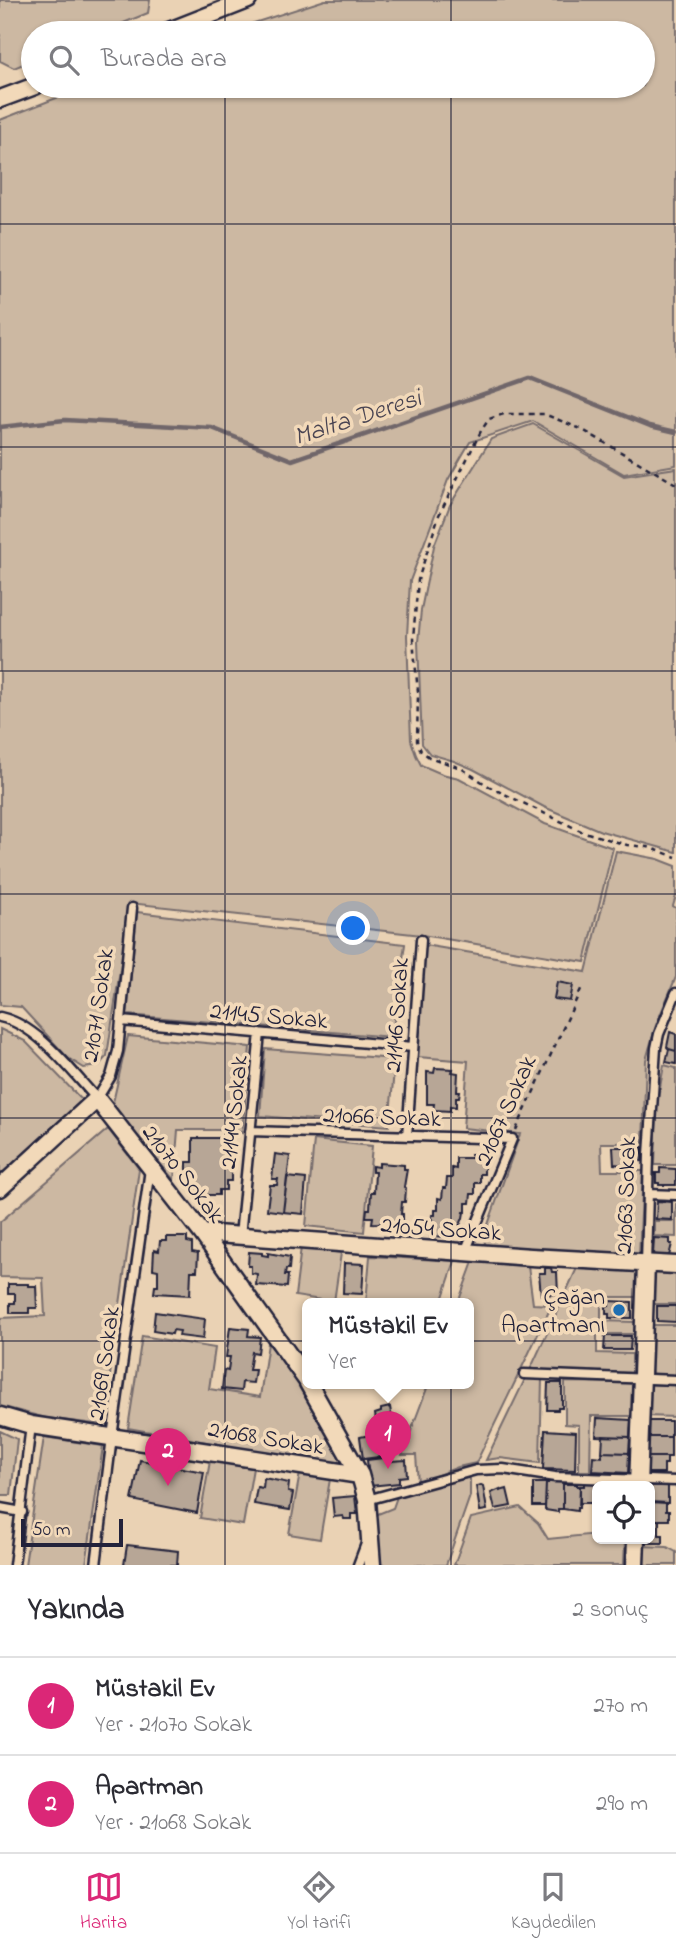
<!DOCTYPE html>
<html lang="tr">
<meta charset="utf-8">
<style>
:root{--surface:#fff;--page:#f2f2f3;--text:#2b2b33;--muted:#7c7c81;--line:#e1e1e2;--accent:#db2777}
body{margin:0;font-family:"Indie Flower",sans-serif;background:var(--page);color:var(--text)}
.controls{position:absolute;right:21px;bottom:21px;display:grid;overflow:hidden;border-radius:10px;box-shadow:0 2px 5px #0004}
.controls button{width:63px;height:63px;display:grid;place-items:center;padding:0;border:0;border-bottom:2px solid var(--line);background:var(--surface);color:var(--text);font:35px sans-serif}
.scale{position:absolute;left:21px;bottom:18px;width:102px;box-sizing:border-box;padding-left:7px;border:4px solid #22223b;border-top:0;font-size:19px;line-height:24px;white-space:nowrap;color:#22223b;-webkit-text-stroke:5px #f2d9b9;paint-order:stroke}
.you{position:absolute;left:354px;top:929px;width:24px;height:24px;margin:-18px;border:5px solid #fff;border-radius:50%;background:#1a73e8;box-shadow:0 0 0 10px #1a73e833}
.badge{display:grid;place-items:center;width:46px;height:46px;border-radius:50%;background:var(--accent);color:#fff;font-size:23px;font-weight:700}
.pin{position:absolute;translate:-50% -58px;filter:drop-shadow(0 2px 4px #0008)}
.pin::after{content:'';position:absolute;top:37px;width:24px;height:21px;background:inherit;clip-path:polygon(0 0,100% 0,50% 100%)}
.popup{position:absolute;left:302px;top:1298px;width:172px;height:91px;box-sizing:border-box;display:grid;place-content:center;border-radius:10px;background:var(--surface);filter:drop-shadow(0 2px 5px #0005);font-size:23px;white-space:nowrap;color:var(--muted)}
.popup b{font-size:26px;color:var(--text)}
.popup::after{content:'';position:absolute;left:50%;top:100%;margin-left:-14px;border:14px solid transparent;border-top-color:var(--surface)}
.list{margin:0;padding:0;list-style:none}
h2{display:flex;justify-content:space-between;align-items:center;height:91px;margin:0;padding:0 28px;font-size:30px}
h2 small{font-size:23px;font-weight:400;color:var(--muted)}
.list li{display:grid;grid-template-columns:46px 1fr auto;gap:21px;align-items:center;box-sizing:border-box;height:98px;padding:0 28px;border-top:2px solid var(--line)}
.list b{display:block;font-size:26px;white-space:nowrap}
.list p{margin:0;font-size:23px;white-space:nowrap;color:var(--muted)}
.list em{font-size:23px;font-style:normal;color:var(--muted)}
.icon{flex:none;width:38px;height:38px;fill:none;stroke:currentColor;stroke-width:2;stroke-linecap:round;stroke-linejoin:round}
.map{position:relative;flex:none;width:676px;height:1565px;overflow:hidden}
.search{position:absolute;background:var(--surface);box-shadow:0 2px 5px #0004;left:21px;right:21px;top:21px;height:77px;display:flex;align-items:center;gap:18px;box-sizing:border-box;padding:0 24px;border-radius:38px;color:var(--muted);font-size:26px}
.sheet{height:287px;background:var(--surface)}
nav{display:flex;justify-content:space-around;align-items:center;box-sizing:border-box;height:98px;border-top:2px solid var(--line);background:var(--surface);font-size:19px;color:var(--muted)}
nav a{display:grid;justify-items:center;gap:4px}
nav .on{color:var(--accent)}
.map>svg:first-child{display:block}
.green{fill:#ccb8a2;stroke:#776d6e;stroke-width:2}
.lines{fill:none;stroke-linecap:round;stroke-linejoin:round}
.stream{stroke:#6f666a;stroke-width:4.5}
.building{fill:#b7a696;stroke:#22223b;stroke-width:2}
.service-casing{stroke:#22223b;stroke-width:13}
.minor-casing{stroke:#22223b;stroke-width:21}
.path{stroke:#22223b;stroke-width:2.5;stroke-dasharray:5 5;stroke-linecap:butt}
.service{stroke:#f2d9b9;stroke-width:8}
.minor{stroke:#f2d9b9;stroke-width:16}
.grid{fill:none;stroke:#22223b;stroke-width:2;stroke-opacity:0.55}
.poi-dot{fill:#1f6fb2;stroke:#f2d9b9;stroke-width:2.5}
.labels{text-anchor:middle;stroke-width:7;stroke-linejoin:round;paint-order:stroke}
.street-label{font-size:24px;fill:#22223b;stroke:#f2d9b9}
.poi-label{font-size:24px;fill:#22223b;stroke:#f2d9b9;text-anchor:end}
.water-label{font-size:26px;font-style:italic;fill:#494452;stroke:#f2d9b9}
</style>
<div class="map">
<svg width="676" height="1565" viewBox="0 0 676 1565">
<rect width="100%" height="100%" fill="#ead2b4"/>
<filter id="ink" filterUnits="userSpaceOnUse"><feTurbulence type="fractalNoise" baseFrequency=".0143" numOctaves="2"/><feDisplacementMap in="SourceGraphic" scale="14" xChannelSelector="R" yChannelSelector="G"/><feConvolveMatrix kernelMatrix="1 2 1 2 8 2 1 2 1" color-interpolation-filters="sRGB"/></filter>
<g filter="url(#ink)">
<!-- green -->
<path class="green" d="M0,0H150L148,13L99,33H33V60L14,68L0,61Z
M325,0H676V465L624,474L533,421L470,442L448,480L410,581L407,636L411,740L416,755L421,765L442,774L459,778L545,824L613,848L585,962L422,935L130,903L107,1056L98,1066L84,1068L68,1058L21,1007L0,1005V120L87,86H643V33H223Z
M533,424L624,476L676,468V852L601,831L544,807L473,769L454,761L430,754L422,744L418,642L421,610L434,546L450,505L491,439Z
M616,851L658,859L676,866V896L673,906L676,908V977L656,1025L646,1060L643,1143H601L602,1171H643L639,1257L539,1252C521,1247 503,1248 485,1244L484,1236L520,1134L463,1128L468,1061L418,1057L424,945L586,972Z
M137,912L405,944L392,1037L127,1015Z
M0,1029L25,1041L82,1100L0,1175Z
M128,1036L250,1047L242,1133L234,1130H178L174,1180L112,1107Z
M265,1049L395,1059L389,1126L260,1116Z
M664,1065L676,1068V1165H655L657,1104Z
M108,1129L139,1169L103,1425L46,1418L0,1406V1318L45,1316L43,1278L0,1277V1222Z
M314,1140L372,1146L364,1232L306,1226Z
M676,1203V1237L654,1236V1221H675Z
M301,1247L341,1253L334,1302L295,1296Z
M370,1256L455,1261L441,1303H366Z
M473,1262L528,1266L533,1304L552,1305L476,1463L458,1467L418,1483L416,1455H402L429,1383H468V1303H458Z
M577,1268L637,1270L636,1297H601V1321L635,1322L634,1334H597V1353L632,1354V1373L530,1370Z
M649,1270H676V1304H648Z
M648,1325H676V1375L647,1374Z
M142,1336L215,1348L209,1389L260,1397L268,1343L293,1371L344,1462L336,1465L128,1428Z
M526,1377L542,1378L540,1463L500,1458L486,1460Z
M565,1382L633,1383L632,1416H591L590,1471H579V1425L565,1424Z
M645,1384L676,1385V1417L645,1416Z
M0,1431L17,1439L11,1495H0Z
M44,1437L103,1446L86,1565H25Z
M210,1461L253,1468L243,1525L200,1518Z
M300,1473L330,1479L320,1539L289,1534Z
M470,1477V1496L446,1565H375L373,1516L393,1508L398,1494Z
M520,1507L538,1523L548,1539L597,1534V1539H625L624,1565H454L471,1518Z
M640,1546L667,1547L676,1552V1565H640Z"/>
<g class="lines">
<!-- stream -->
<path class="stream" d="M0,427L65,420L212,428L292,460L530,378L650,426L676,432"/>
</g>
<!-- building -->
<path class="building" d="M557,982L573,985L570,1001L554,999Z
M670,1032L676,1034V1051L669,1049L667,1047Z
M669,1049L676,1051V1064L666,1062Z
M435,1068L453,1069L452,1072L458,1073L457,1091H460L459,1097H456V1107L450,1106V1111L433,1110L434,1104H427V1072L434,1073Z
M193,1138H229V1145H226V1162H231V1181H226V1190H219V1195H198V1190H193V1181H187V1162H193Z
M613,1147H642V1161L631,1162V1166L614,1164Z
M275,1154L290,1156L283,1212L267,1210L270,1185H277L278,1179H272Z
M471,1155H481V1158H484V1174H480V1183H475V1194H471L470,1203H466V1212H464L463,1218L460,1225H457V1231H451L449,1237L430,1236L432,1215H435V1210H438V1198L442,1199L443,1188H446L447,1178H452V1168L456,1169V1158H471Z
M379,1163L404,1165V1169H407L404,1187L406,1188L405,1202H402L401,1214H403V1220L398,1219V1224L372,1223L373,1217H366L367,1209H370L371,1192H374L375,1172H372V1166L379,1167Z
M660,1168L676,1169V1185H659V1183H656V1173H660Z
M287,1177L306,1179L303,1214L283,1212Z
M657,1201L672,1202V1220L656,1219Z
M166,1237H187V1242L192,1243V1252L198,1253L197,1271H191L190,1295L154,1293L155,1286H158V1270L153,1269L154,1250L159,1251L160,1241H166Z
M654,1238L670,1239V1244H672L669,1256L653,1255Z
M249,1252L262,1253V1255L268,1256V1253L290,1257L289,1269H286L285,1275H288L287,1287L256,1285L257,1274L251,1273V1266H248Z
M344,1263L364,1264L362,1294L343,1293Z
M545,1268H551L552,1272H557L558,1294L541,1295L539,1273H545Z
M8,1284H28V1286H36L37,1308H29V1313H10V1303H15V1294H8Z
M609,1301L632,1302V1318H609V1314H606V1306H609Z
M657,1306H676V1322L657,1321Z
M155,1312L205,1319L203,1339L179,1336L180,1331L173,1330L172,1334L153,1331Z
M230,1327L249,1329L248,1336L260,1337L258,1353L252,1352L249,1370H255L253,1383L242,1382L241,1391L222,1389L224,1370L228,1371L229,1363L230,1357H226Z
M605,1336H631L630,1350H604Z
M548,1383H562V1408H558V1410H547Z
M390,1407L393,1425L377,1427L375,1414L381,1412V1409Z
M597,1418L631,1420L630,1437L596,1436Z
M646,1421H671V1437H646Z
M545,1430L576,1432L575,1470L543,1469Z
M375,1434L379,1457L363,1459L360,1437Z
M603,1436L630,1437L629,1453L602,1452Z
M646,1437H671V1457H646Z
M602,1452L629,1453L628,1473L592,1471L593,1456L602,1457Z
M391,1457V1461L406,1460L407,1476L399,1477V1483L370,1486L367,1460Z
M646,1457H667V1464H664V1473H647Z
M140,1460L204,1472L197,1513L132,1500Z
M264,1478L289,1483L288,1492L293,1493L290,1510L254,1504L257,1487L263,1488Z
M548,1482H562L563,1484V1509H558V1512L545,1510L546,1483H548Z
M584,1482H600V1486H597V1503H580V1486H584Z
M533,1483H546L545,1506H533Z
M563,1484H577V1486H580L579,1508H577V1511L563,1509Z
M481,1485L483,1486L487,1510L480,1511L476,1486Z
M645,1486H668V1503L650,1502V1486Z
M500,1489V1491L507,1489L511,1506L495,1509L491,1493Z
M355,1496L357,1514H351V1519H344L343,1516L334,1517L332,1498Z
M650,1502L666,1503V1511H669V1520H650Z
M650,1520H659V1535H663V1543H645V1539H650Z
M127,1545L178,1551L177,1565H124Z"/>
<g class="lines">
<defs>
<path id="service" d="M0,1017C38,1025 71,1071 97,1099L111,1076L118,1051L132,908
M121,1021L413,1047
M250,1131L512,1139L465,1252
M407,1136L421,940
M648,1194L676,1195
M240,1236L260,1033
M646,1264L649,1155L656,1048L659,1034L676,993
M524,1374L676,1380
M367,1500L476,1470L503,1469L555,1477L676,1481
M0,1508L22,1512
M14,1565L31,1425
M96,1565L112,1437L150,1169
M358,1565L367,1541"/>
<path id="minor" d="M164,33L248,0
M0,99L35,86
M0,1188L97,1099L202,1233L308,1382
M202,1233L531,1257L676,1265
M308,1383L360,1475L367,1500L372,1565
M0,1416L31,1425L360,1475
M638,1486L646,1264
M635,1565L636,1539"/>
</defs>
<!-- service casing -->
<use href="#service" class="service-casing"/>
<!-- minor casing -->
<use href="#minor" class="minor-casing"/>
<!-- path -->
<path class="path" d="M676,484L581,429L544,414H504L489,419L481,431L439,515L418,580L413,639L418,693L417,741L421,751L429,757L461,768L490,787L581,831L627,845L648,847L676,857
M516,1130L583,985"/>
<!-- service -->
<use href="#service" class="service"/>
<!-- minor -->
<use href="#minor" class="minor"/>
</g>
</g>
<!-- grid -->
<path class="grid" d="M225,0V33M451,0V33M225,86V1565M451,86V1565M0,224H676M0,447H676M0,671H676M0,894H676M0,1118H676M0,1341H676"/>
<!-- markers -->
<circle class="poi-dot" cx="619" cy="1310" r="7"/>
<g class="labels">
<!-- street labels -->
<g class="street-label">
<text transform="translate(97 1005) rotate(-82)" y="8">21071 Sokak</text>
<text transform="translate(269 1015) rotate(5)" y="8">21145 Sokak</text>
<text transform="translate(396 1015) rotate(-86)" y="8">21146 Sokak</text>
<text transform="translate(505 1110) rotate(-66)" y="8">21067 Sokak</text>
<text transform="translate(233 1112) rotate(-84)" y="8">21144 Sokak</text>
<text transform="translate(382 1116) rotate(2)" y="8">21066 Sokak</text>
<text transform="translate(184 1173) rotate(52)" y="8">21070 Sokak</text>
<text transform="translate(625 1195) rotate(-88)" y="8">21063 Sokak</text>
<text transform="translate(441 1228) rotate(4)" y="8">21054 Sokak</text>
<text transform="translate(103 1363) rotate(-82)" y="8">21069 Sokak</text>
<text transform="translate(266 1437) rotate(9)" y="8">21068 Sokak</text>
</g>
<!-- poi labels -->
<g class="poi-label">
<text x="605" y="1304">Çağan<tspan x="605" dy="28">Apartmanı</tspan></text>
</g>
<!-- water labels -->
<g class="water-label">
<text transform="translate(357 416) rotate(-18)" y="9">Malta Deresi</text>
</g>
</g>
</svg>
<div class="controls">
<button><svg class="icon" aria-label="locate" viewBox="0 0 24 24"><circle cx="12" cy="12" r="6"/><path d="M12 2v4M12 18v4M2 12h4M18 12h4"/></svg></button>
</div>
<div class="scale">50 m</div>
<div class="you"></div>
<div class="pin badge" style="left:388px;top:1469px">1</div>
<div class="popup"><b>Müstakil Ev</b>Yer</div>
<div class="pin badge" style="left:168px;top:1486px">2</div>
<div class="search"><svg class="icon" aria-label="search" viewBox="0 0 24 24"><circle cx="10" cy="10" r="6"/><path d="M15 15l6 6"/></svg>Burada ara</div>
</div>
<section class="sheet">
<h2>Yakında<small>2 sonuç</small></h2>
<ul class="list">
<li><span class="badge">1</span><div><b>Müstakil Ev</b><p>Yer · 21070 Sokak</p></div><em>270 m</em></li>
<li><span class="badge">2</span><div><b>Apartman</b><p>Yer · 21068 Sokak</p></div><em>290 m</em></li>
</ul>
</section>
<nav>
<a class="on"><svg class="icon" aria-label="map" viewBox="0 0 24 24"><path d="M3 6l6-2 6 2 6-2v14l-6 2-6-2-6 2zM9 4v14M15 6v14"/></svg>Harita</a>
<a><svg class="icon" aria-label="directions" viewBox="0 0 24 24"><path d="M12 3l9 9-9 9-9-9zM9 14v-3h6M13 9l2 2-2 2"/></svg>Yol tarifi</a>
<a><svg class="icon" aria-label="saved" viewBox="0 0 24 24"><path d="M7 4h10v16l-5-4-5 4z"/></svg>Kaydedilen</a>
</nav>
